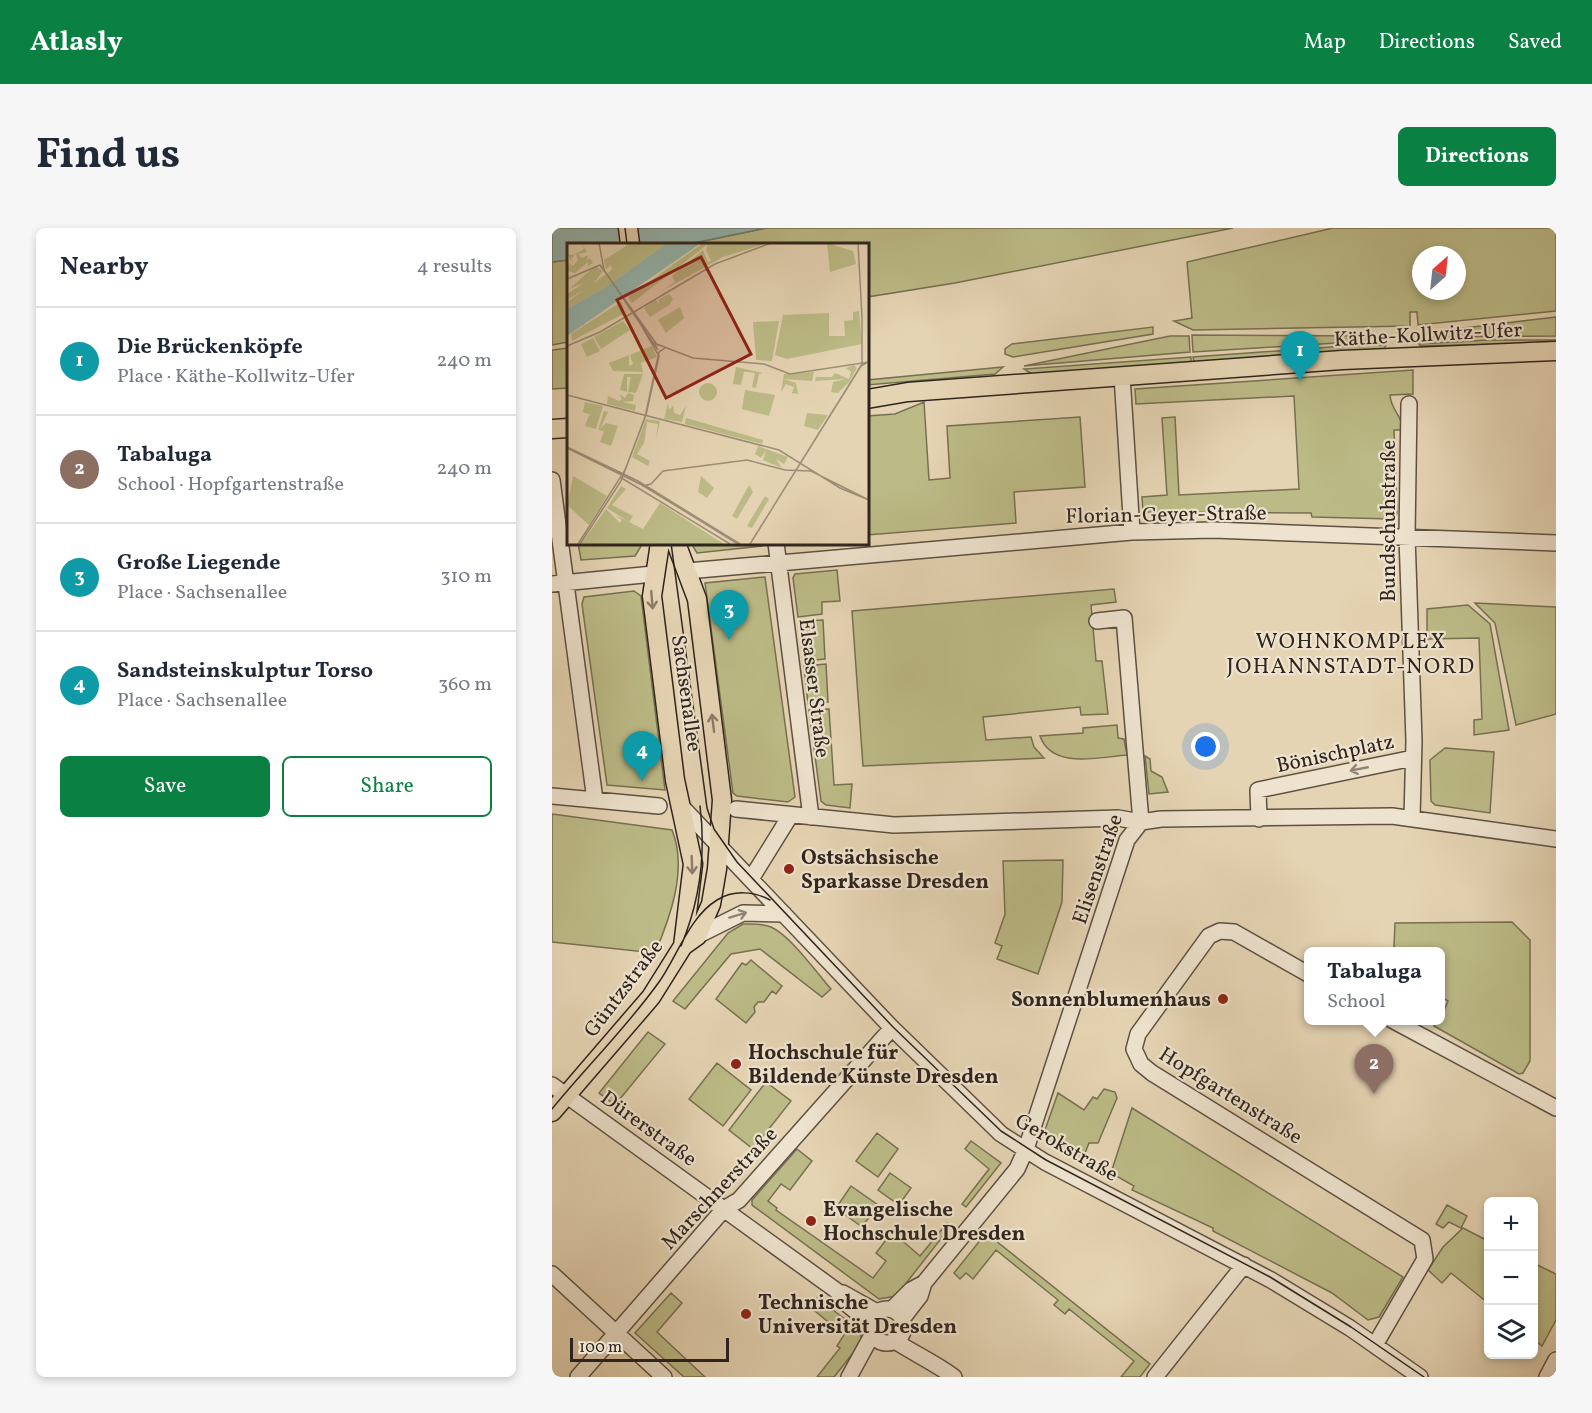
<!DOCTYPE html>
<meta charset="utf-8">
<style>
:root{--surface:#fff;--page:#f6f6f7;--text:#1f2937;--muted:#747a83;--line:#e0e1e3;--accent:#0b8043}
body{margin:0;font-family:Vollkorn,serif;background:var(--page);color:var(--text)}
.controls{position:absolute;right:18px;bottom:18px;display:grid;overflow:hidden;border-radius:9px;box-shadow:0 3px 9px #0003}
.controls button{width:54px;height:54px;display:grid;place-items:center;padding:0;border:0;border-bottom:2px solid var(--line);background:var(--surface);color:var(--text);font:30px sans-serif}
.compass{position:absolute;left:860px;top:18px;width:54px;height:54px;border-radius:50%;background:var(--surface);box-shadow:0 3px 9px #0003;rotate:27deg}
.scale{position:absolute;left:18px;bottom:15px;width:159px;box-sizing:border-box;padding-left:6px;border:3px solid #30251e;border-top:0;font-size:16px;line-height:21px;white-space:nowrap;color:#30251e;-webkit-text-stroke:4px #eee3ce;paint-order:stroke}
.you{position:absolute;left:654px;top:519px;width:21px;height:21px;margin:-15px;border:4px solid #fff;border-radius:50%;background:#1a73e8;box-shadow:0 0 0 9px #1a73e833}
.badge{display:grid;place-items:center;width:39px;height:39px;border-radius:50%;background:var(--accent);color:#fff;font-size:20px;font-weight:700}
.pin{position:absolute;translate:-50% -50px;filter:drop-shadow(0 2px 3px #0008)}
.pin::after{content:'';position:absolute;top:32px;width:21px;height:18px;background:inherit;clip-path:polygon(0 0,100% 0,50% 100%)}
.popup{position:absolute;left:752px;top:719px;width:141px;height:78px;box-sizing:border-box;display:grid;place-content:center;border-radius:9px;background:var(--surface);filter:drop-shadow(0 2px 4px #0005);font-size:20px;white-space:nowrap;color:var(--muted)}
.popup b{font-size:22px;color:var(--text)}
.popup::after{content:'';position:absolute;left:50%;top:100%;margin-left:-12px;border:12px solid transparent;border-top-color:var(--surface)}
.list{margin:0;padding:0;list-style:none}
h2{display:flex;justify-content:space-between;align-items:center;height:78px;margin:0;padding:0 24px;font-size:26px}
h2 small{font-size:20px;font-weight:400;color:var(--muted)}
.list li{display:grid;grid-template-columns:39px 1fr auto;gap:18px;align-items:center;box-sizing:border-box;height:108px;padding:0 24px;border-top:2px solid var(--line)}
.list b{display:block;font-size:22px;white-space:nowrap}
.list p{margin:0;font-size:20px;white-space:nowrap;color:var(--muted)}
.list em{font-size:20px;font-style:normal;color:var(--muted)}
.actions{display:flex;gap:12px;padding:18px 24px}
.actions a{flex:1;padding:14px 0;border:2px solid var(--accent);border-radius:9px;text-align:center;font-size:21px;color:var(--accent)}
.actions .main{background:var(--accent);color:#fff}
.icon{flex:none;width:33px;height:33px;fill:none;stroke:currentColor;stroke-width:2;stroke-linecap:round;stroke-linejoin:round}
.map{position:relative;flex:none;width:1004px;height:1149px;overflow:hidden;border-radius:9px}
header{display:flex;align-items:center;gap:36px;box-sizing:border-box;height:84px;padding:0 30px;background:var(--accent);color:#fff}
header strong{font-size:28px}
nav{display:flex;gap:33px;margin-inline-start:auto;font-size:21px}
.intro{display:flex;align-items:center;justify-content:space-between;box-sizing:border-box;height:144px;padding:0 36px}
h1{margin:0;font-size:42px}
.button{padding:15px 27px;border-radius:9px;background:var(--accent);color:#fff;font-size:21px;font-weight:700}
main{display:flex;gap:36px;padding:0 36px}
aside{flex:1;background:var(--surface);border-radius:9px;box-shadow:0 3px 9px #0003}
.map>svg:first-child{display:block}
.green{fill:#bcbb87;stroke:#767052;stroke-width:1.5;fill-rule:evenodd}
.water{fill:#96b7b1;stroke:#6d7d76;stroke-width:1.5}
.lines{fill:none;stroke-linecap:round;stroke-linejoin:round}
.minor-casing{stroke:#5d5143;stroke-width:18}
.major-casing{stroke:#30251e;stroke-width:21}
.minor{stroke:#eee3ce;stroke-width:15}
.major{stroke:#e5d4b3;stroke-width:18}
.tram{stroke:#30251e;stroke-width:1.5}
.oneway{stroke:#8a7c68}
.oneway2{stroke:#8f8476}
.poi-dot{fill:#8f2418;stroke:#eee3ce;stroke-width:2}
.labels{text-anchor:middle;stroke-width:4.5;stroke-linejoin:round;paint-order:stroke}
.street-label{font-size:21px;fill:#30251e;stroke:#eee3ce}
.poi-label{font-size:21px;font-weight:bold;fill:#30251e;stroke:#eee3ce;text-anchor:start}
.neighbourhood-label{font-size:22px;letter-spacing:1.5px;fill:#30251e;stroke:#eee3ce}
.inset-river{fill:none;stroke:#96b7b1;stroke-width:3}
.inset-road{fill:none;stroke:#9d8e77;stroke-width:1.5}
.view{fill:#8f2418;fill-opacity:0.15;stroke:#8f2418;stroke-width:3}
.inset-edge{fill:none;stroke:#30251e;stroke-width:3}
</style>
<header>
<strong>Atlasly</strong>
<nav><a>Map</a><a>Directions</a><a>Saved</a></nav>
</header>
<div class="intro"><h1>Find us</h1><a class="button">Directions</a></div>
<main>
<aside>
<h2>Nearby<small>4 results</small></h2>
<ul class="list">
<li><span class="badge" style="background:#0f9aa8">1</span><div><b>Die Brückenköpfe</b><p>Place · Käthe-Kollwitz-Ufer</p></div><em>240 m</em></li>
<li><span class="badge" style="background:#8d6e63">2</span><div><b>Tabaluga</b><p>School · Hopfgartenstraße</p></div><em>240 m</em></li>
<li><span class="badge" style="background:#0f9aa8">3</span><div><b>Große Liegende</b><p>Place · Sachsenallee</p></div><em>310 m</em></li>
<li><span class="badge" style="background:#0f9aa8">4</span><div><b>Sandsteinskulptur Torso</b><p>Place · Sachsenallee</p></div><em>360 m</em></li>
</ul>
<div class="actions"><a class="main">Save</a><a>Share</a></div>
</aside>
<div class="map">
<svg width="1004" height="1149" viewBox="0 0 1004 1149">
<rect width="100%" height="100%" fill="#e5d4b3"/>
<filter id="stains"><feTurbulence type="fractalNoise" baseFrequency=".00333" numOctaves="4"/><feColorMatrix values="0 0 0 0 .2 0 0 0 0 .09 0 0 0 0 .02 0 0 0 .5 -.17"/></filter>
<radialGradient id="worn" r=".72"><stop offset=".6" stop-color="#630" stop-opacity="0"/><stop offset="1" stop-color="#630" stop-opacity=".3"/></radialGradient>
<!-- green -->
<path class="green" d="M214,0H681L403,55L315,69V16H137Z
M781,0H1004V83L866,97L865,84H858V98L641,102L622,93L640,90L635,34ZM869,27H905V63H869Z
M16,32V114L0,117V34Z
M1004,89V108L870,109L879,104Z
M601,99V106L461,129L453,126V121L460,116Z
M640,107L820,108L831,112L641,124Z
M618,108H637L638,124L472,138Z
M936,112H1004V115L868,118L867,116Z
M806,117H834L832,121L642,134L641,129Z
M16,120V160L0,161V122Z
M639,129V134L480,146L472,141Z
M451,139L443,146L315,157V152Z
M861,142V166L838,167C839,183 851,188 851,202H842L845,286L841,291L760,289L759,285L591,284L590,269L615,267L610,190L623,189L627,267L747,261L742,168L584,176L583,161Z
M372,174L377,252L398,250L395,198L528,189L533,259L462,264L464,295L315,307V188L343,186Z
M26,315H91L83,328L29,332Z
M139,315H209L210,318L145,325Z
M285,342L288,373L270,374V386L246,389L241,350L243,346Z
M213,349L243,569L236,574L185,568L181,565L153,355Z
M562,361L564,374L539,377L544,433H550L556,486L529,487L528,479L431,489L434,512L479,509L482,519L492,530L311,538L300,383Z
M82,363L89,368L113,562L55,557L30,376L32,369Z
M923,375L1004,379V486L964,497L943,395Z
M916,377L938,396L957,502L922,507V492L930,491L927,410L875,411V381Z
M271,392L273,431L252,433L247,393Z
M274,436L276,474L256,476L252,438Z
M277,481L282,557L300,556L298,580L274,577L269,573L257,482Z
M565,497L566,510L572,511L575,527C548,529 500,542 488,508L531,505V500Z
M893,520L942,524L938,585L883,577L879,573L878,532Z
M593,528L598,531L599,543L610,549L616,564L597,566Z
M0,586L120,602C136,641 118,690 103,725L0,714Z
M511,632L510,674L486,746L445,731L450,718L443,715L453,686L451,633Z
M960,694L978,712V833L971,845L967,846L882,798L888,792L896,773L888,768L890,745L888,744V724L850,723L842,719L843,695Z
M191,696C200,696 210,695 219,699C239,708 264,744 279,761L270,769L208,721L179,726L133,781L121,773L176,705Z
M199,732L230,758L224,766L220,763L212,774H206L202,779L203,784L194,795L164,771L190,735L194,737Z
M96,804L113,816L63,877L47,865Z
M165,835L199,862L171,898L137,871Z
M214,854L239,873L201,921L177,902Z
M552,861L563,864L565,870L546,915H537L530,933L500,918L493,902L506,865L532,882L541,869L545,871Z
M580,880L851,1049L827,1089L816,1092L780,1065L661,1003V1000L580,962L582,958L559,945Z
M325,905L346,921L326,949L304,933Z
M419,913L449,935L414,979L410,976L437,941L413,921Z
M245,921L260,933L238,962L229,956L216,973L225,980L224,982L321,1050L334,1033L324,1025L340,1004L368,1028L395,995L399,998L344,1068L327,1071L200,977V972Z
M338,945L359,960L347,977L326,962Z
M299,958L326,977L310,999L284,980Z
M895,977L915,988L909,1000L897,994L891,1000L884,996Z
M911,1000L936,1013V1075L899,1045L890,1055L876,1042L891,1019Z
M434,1005L598,1136L588,1149H569L582,1133L517,1081L513,1086L502,1077L506,1072L444,1022L421,1051L414,1045L408,1051L402,1045Z
M981,1035L1004,1046V1092L990,1118L982,1111Z
M119,1065L130,1075L105,1104L153,1149H132L83,1105Z
M265,1070L309,1103V1115L282,1149H265L288,1120L285,1118L292,1107L258,1079Z"/>
<!-- water -->
<path class="water" d="M0,0H214L137,16H16V32L0,34Z"/>
<g class="lines">
<defs>
<path id="minor" d="M570,148L580,304
M857,176L855,308L862,513L860,590
M0,252L43,572
M224,315L259,589
M135,343L580,304L661,302L1004,315
M0,356L101,346
M545,393L572,390L589,594
M0,568L107,578
M128,577L340,800L449,906L493,934L719,1052L798,1100L868,1149
M184,581L342,597L566,590L589,594L609,591L840,588L1004,611
M707,591L706,562L861,530
M199,651L238,588
M145,708L191,685L232,686
M756,746L682,704L668,703L657,708L586,806L582,821L589,836L600,845L870,1012L873,1031L823,1117
M840,792L1004,880
M0,857L285,1063L291,1073L318,1095
M0,1046L112,1149
M291,1065L325,1084
M318 1098a17 17 0 1 1 34 0a17 17 0 1 1-34 0Z
M340,1081L359,1062L372,1055
M351,1090L368,1068L372,1055L465,941L474,921L575,612L589,594
M343,1113C363,1126 383,1135 402,1149
M26,1149L172,981L187,972L340,800
M297,1149L320,1107
M603,1149L692,1037
M995,1149L1004,1132"/>
<path id="major" d="M76,0L78,16
M315,171L356,164L790,132L1004,123
M0,201L16,200
M124,315L145,371L170,572L165,641L159,676L145,708L131,718
M0,884L99,769L131,718L141,636L123,552L100,368L108,315"/>
</defs>
<!-- minor casing -->
<use href="#minor" class="minor-casing"/>
<!-- major casing -->
<use href="#major" class="major-casing"/>
<!-- minor -->
<use href="#minor" class="minor"/>
<!-- major -->
<use href="#major" class="major"/>
<!-- tram -->
<path class="tram" d="M73,0L75,16
M119,315L155,580L162,601L185,634L341,799L449,903L494,932L718,1049L799,1099L872,1149
M129,718C148,673 154,626 148,578
M0,881C35,838 75,799 107,754C125,729 137,689 165,672C181,662 202,663 218,672"/>
</g>
<!-- one-way arrows -->
<defs><path id="oneway-shaft" d="M-6 0H5M1.5-3L5.5 0L1.5 3" fill="none" stroke-width="1.6" stroke-linecap="round" stroke-linejoin="round" transform="scale(1.5)"/></defs>
<g class="oneway">
<use href="#oneway-shaft" transform="translate(100 372) rotate(85)"/>
<use href="#oneway-shaft" transform="translate(161 495) rotate(-97)"/>
<use href="#oneway-shaft" transform="translate(140 637) rotate(88)"/>
</g>
<g class="oneway2">
<use href="#oneway-shaft" transform="translate(807 541) rotate(169)"/>
<use href="#oneway-shaft" transform="translate(186 687) rotate(-17)"/>
</g>
<!-- markers -->
<g class="poi-dot">
<circle cx="237" cy="641" r="6"/>
<circle cx="671" cy="771" r="6"/>
<circle cx="184" cy="836" r="6"/>
<circle cx="259" cy="993" r="6"/>
<circle cx="194" cy="1086" r="6"/>
</g>
<g class="labels">
<!-- street labels -->
<g class="street-label">
<text transform="translate(876 106) rotate(-3)" y="7">Käthe-Kollwitz-Ufer</text>
<text transform="translate(614 286) rotate(-1)" y="7">Florian-Geyer-Straße</text>
<text transform="translate(836 293) rotate(-90)" y="7">Bundschuhstraße</text>
<text transform="translate(263 460) rotate(83)" y="7">Elsasser Straße</text>
<text transform="translate(135 465) rotate(82)" y="7">Sachsenallee</text>
<text transform="translate(783 525) rotate(-12)" y="7">Bönischplatz</text>
<text transform="translate(545 641) rotate(-71)" y="7">Elisenstraße</text>
<text transform="translate(71 760) rotate(-53)" y="7">Güntzstraße</text>
<text transform="translate(679 867) rotate(32)" y="7">Hopfgartenstraße</text>
<text transform="translate(97 900) rotate(36)" y="7">Dürerstraße</text>
<text transform="translate(515 919) rotate(30)" y="7">Gerokstraße</text>
<text transform="translate(167 960) rotate(-47)" y="7">Marschnerstraße</text>
</g>
<!-- poi labels -->
<g class="poi-label">
<text x="249" y="636">Ostsächsische<tspan x="249" dy="24">Sparkasse Dresden</tspan></text>
<text x="659" y="778" text-anchor="end">Sonnenblumenhaus</text>
<text x="196" y="831">Hochschule für<tspan x="196" dy="24">Bildende Künste Dresden</tspan></text>
<text x="271" y="988">Evangelische<tspan x="271" dy="24">Hochschule Dresden</tspan></text>
<text x="206" y="1081">Technische<tspan x="206" dy="24">Universität Dresden</tspan></text>
</g>
<!-- neighbourhood labels -->
<g class="neighbourhood-label">
<text x="799" y="420">WOHNKOMPLEX<tspan x="799" dy="25">JOHANNSTADT-NORD</tspan></text>
</g>
</g>
<!-- overview -->
<g transform="translate(15 15)">
<rect width="302" height="302" fill="#e5d4b3"/>
<path d="M64,0H100L42,42L0,66V59L45,27L44,22L39,26L37,17ZM136,0H201L156,14L93,49L108,39L105,33L136,7L141,19L144,18L139,7L141,1L65,60L61,54ZM260,0L286,8L289,21L263,29ZM16,2L20,9L11,11L15,15L21,12L20,17L23,15L26,20L21,23V19L8,30L0,28L1,21L4,25L2,20L6,23L11,17L9,11L4,16L6,21L0,11L6,12L17,6ZM28,23L36,28L25,42L0,57V51L17,40L2,46ZM102,51L106,56L102,62L83,74L77,65L88,56L93,62L91,57ZM54,59L58,70L5,98L4,91ZM113,64L117,75L99,90L91,77ZM292,68L295,101L220,116L208,112L216,72L262,70V93H278L277,78L286,77V69ZM56,78L63,87L34,106L27,94ZM212,78L205,118L189,117L186,79ZM26,95L33,108L20,114L14,101ZM85,103L90,114L74,120L76,129L46,128L42,120L62,112V123L66,121L63,112ZM287,122L290,125L282,139L271,150L264,149L266,139L278,136L248,138L249,134H265L268,130L282,136L284,129L279,125ZM169,124L196,130L192,131L189,145L185,144L188,130L181,129H177L174,142L166,141ZM247,129L245,138L217,136L229,140L231,151L225,150L227,144L219,141L214,149L217,131ZM57,131H76L69,150L61,149L64,134H60V149L53,147ZM132 149a9 9 0 1 1 18 0a9 9 0 1 1-18 0ZM178,147L208,152L202,173L175,166ZM61,150L67,152L66,158L55,159L69,162L68,168L40,161L41,153L52,158L55,156L52,151L58,155ZM18,159L36,163L29,186L18,183L22,172L26,173L16,169ZM101,160L102,167L106,163L107,170L113,172L119,163L115,179L97,176ZM37,168L41,169L33,186L39,180L51,183L44,203L33,199L37,188L31,187ZM240,170L261,172L251,187L237,183ZM119,175L196,197L195,201L118,181ZM79,176L93,178L89,197L91,181L80,179L77,200L70,211L83,218L81,223L65,214ZM191,203L221,214L217,221L209,216L215,225L196,217L199,207L194,215L188,211ZM6,233L40,253L22,282L0,262ZM134,233L147,245L140,255L131,249ZM182,242L186,249L170,276L165,273ZM54,243L59,246L45,262L66,273L62,279L40,265ZM198,253L202,256L185,285L180,283ZM93,260L157,301H14L39,266L53,280L55,277L48,272L76,286Z" fill="#bcbb87"/>
<path d="M100,0H134L0,93V66L42,42Z" fill="#96b7b1"/>
<path class="inset-river" d="M55,48L121,0M15,82L21,71L52,50"/>
<path class="inset-road" d="M32,0L37,27L91,107M291,0L295,74M0,36L33,22L91,103M87,100L126,115L197,121L223,131L302,119M0,103L33,89L148,21L204,0M0,152L212,207L273,245L302,257M0,204L71,238L173,301M0,205L75,242L171,301M53,234L163,301M75,243L84,241L96,228L180,217L218,227L244,228L302,257M11,301L58,227L78,174L92,109L98,105M13,301L54,238L79,172L92,113L70,75M183,301L295,121V71M183,301L294,123L301,119"/>
<path class="view" d="M134,14L184,111L99,155L50,57Z"/>
<rect width="302" height="302" class="inset-edge"/>
</g>
<rect width="100%" height="100%" filter="url(#stains)"/>
<rect width="100%" height="100%" fill="url(#worn)"/>
</svg>
<div class="controls">
<button>+</button>
<button>−</button>
<button><svg class="icon" aria-label="layers" viewBox="0 0 24 24"><path d="M12 4l9 5-9 5-9-5zM3 14l9 5 9-5"/></svg></button>
</div>
<svg class="compass" viewBox="-18 -18 36 36"><path d="M0-13l5 13h-10z" fill="#e53935"/><path d="M0 13l5-13h-10z" fill="#747a83"/></svg>
<div class="scale">100 m</div>
<div class="you"></div>
<div class="pin badge" style="left:748px;top:153px;background:#0f9aa8">1</div>
<div class="pin badge" style="left:822px;top:866px;background:#8d6e63">2</div>
<div class="popup"><b>Tabaluga</b>School</div>
<div class="pin badge" style="left:177px;top:412px;background:#0f9aa8">3</div>
<div class="pin badge" style="left:90px;top:553px;background:#0f9aa8">4</div>
</div>
</main>
